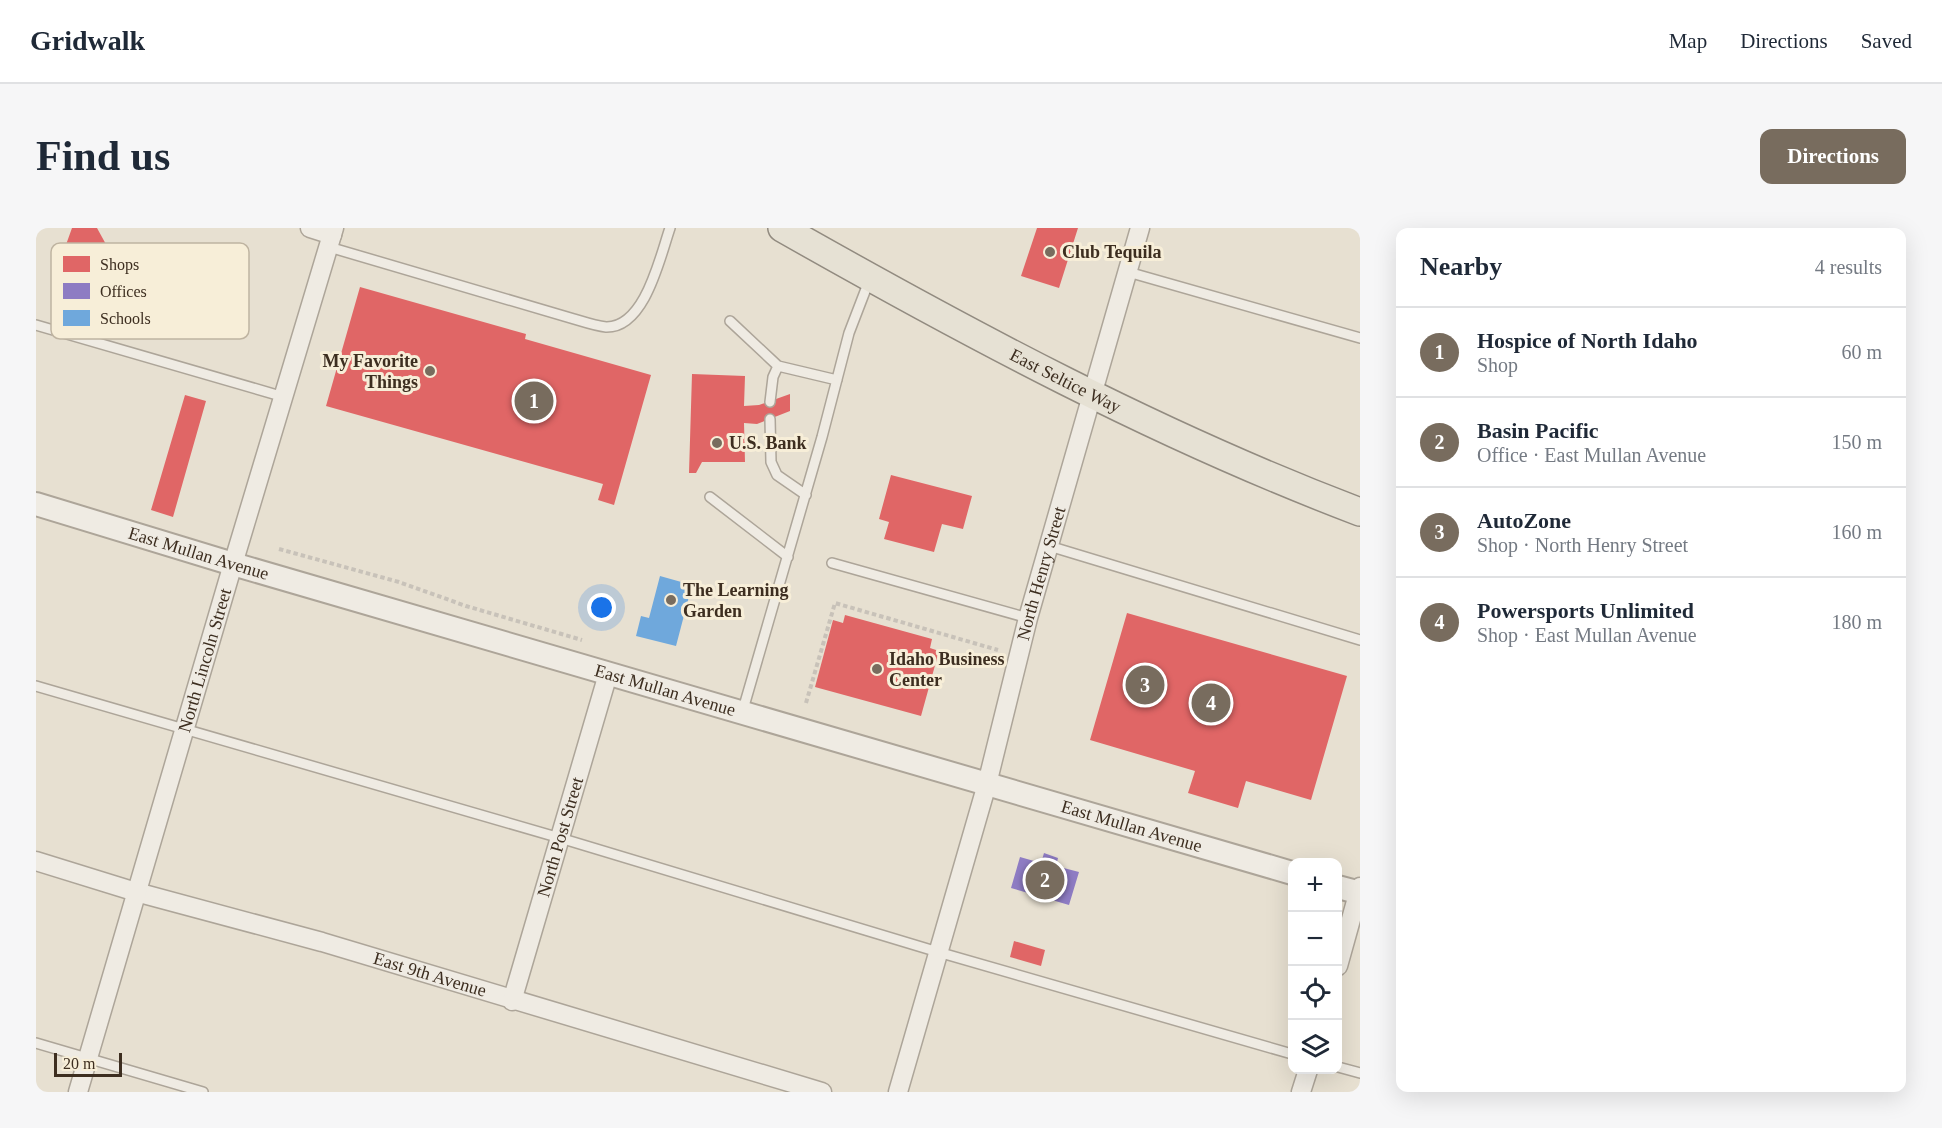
<!DOCTYPE html>
<meta charset="utf-8">
<style>
:root{--surface:#fff;--page:#f6f6f7;--text:#1f2937;--muted:#747a83;--line:#e0e1e3;--accent:#786c5e}
body{margin:0;font-family:"Times New Roman",serif;background:var(--page);color:var(--text)}
.controls{position:absolute;right:18px;bottom:18px;display:grid;overflow:hidden;border-radius:12px;box-shadow:0 6px 24px #0002}
.controls button{width:54px;height:54px;display:grid;place-items:center;padding:0;border:0;border-bottom:2px solid var(--line);background:var(--surface);color:var(--text);font:30px sans-serif}
.scale{position:absolute;left:18px;bottom:15px;width:68px;box-sizing:border-box;padding-left:6px;border:3px solid #3d2e20;border-top:0;font-size:16px;line-height:21px;white-space:nowrap;color:#3d2e20;-webkit-text-stroke:4px #f7eed8;paint-order:stroke}
.you{position:absolute;left:566px;top:380px;width:21px;height:21px;margin:-15px;border:4px solid #fff;border-radius:50%;background:#1a73e8;box-shadow:0 0 0 9px #1a73e833}
.badge{display:grid;place-items:center;width:39px;height:39px;border-radius:50%;background:var(--accent);color:#fff;font-size:20px;font-weight:700}
.pin{position:absolute;translate:-50% -50%;border:3px solid #fff;box-shadow:0 2px 6px #0006}
.list{margin:0;padding:0;list-style:none}
h2{display:flex;justify-content:space-between;align-items:center;height:78px;margin:0;padding:0 24px;font-size:26px}
h2 small{font-size:20px;font-weight:400;color:var(--muted)}
.list li{display:grid;grid-template-columns:39px 1fr auto;gap:18px;align-items:center;box-sizing:border-box;height:90px;padding:0 24px;border-top:2px solid var(--line)}
.list b{display:block;font-size:22px;white-space:nowrap}
.list p{margin:0;font-size:20px;white-space:nowrap;color:var(--muted)}
.list em{font-size:20px;font-style:normal;color:var(--muted)}
.icon{flex:none;width:33px;height:33px;fill:none;stroke:currentColor;stroke-width:2;stroke-linecap:round;stroke-linejoin:round}
.map{position:relative;flex:none;width:1324px;height:864px;overflow:hidden;border-radius:12px}
header{display:flex;align-items:center;gap:36px;box-sizing:border-box;height:84px;padding:0 30px;background:var(--surface);border-bottom:2px solid var(--line)}
header strong{font-size:28px}
nav{display:flex;gap:33px;margin-inline-start:auto;font-size:21px}
.intro{display:flex;align-items:center;justify-content:space-between;box-sizing:border-box;height:144px;padding:0 36px}
h1{margin:0;font-size:42px}
.button{padding:15px 27px;border-radius:12px;background:var(--accent);color:#fff;font-size:21px;font-weight:700}
main{display:flex;gap:36px;padding:0 36px}
aside{flex:1;background:var(--surface);border-radius:12px;box-shadow:0 6px 24px #0002}
.map>svg:first-child{display:block}
.shops{fill:#e06666}
.offices{fill:#8e7cc3}
.schools{fill:#6fa8dc}
.lines{fill:none;stroke-linecap:round;stroke-linejoin:round}
.service-casing{stroke:#ada599;stroke-width:12}
.minor-casing{stroke:#ada599;stroke-width:21}
.tertiary-casing{stroke:#ada599;stroke-width:26}
.primary-casing{stroke:#928b80;stroke-width:30}
.path{stroke:#c8c2b9;stroke-width:4;stroke-dasharray:4.5 3;stroke-linecap:butt}
.service{stroke:#efebe3;stroke-width:9}
.minor{stroke:#efebe3;stroke-width:18}
.tertiary{stroke:#efebe3;stroke-width:22}
.primary{stroke:#e6e1d4;stroke-width:27}
.poi-dot{fill:#786c5e;stroke:#f7eed8;stroke-width:2}
.labels{text-anchor:middle;stroke-width:6;stroke-linejoin:round;paint-order:stroke}
.poi-label{font-size:18px;font-weight:bold;fill:#3d2e20;stroke:#f7eed8;text-anchor:start}
.street-label{font-size:18px;fill:#3d2e20;stroke:#f7eed8}
.key{fill:#f7eed8;stroke:#bfb4a1;stroke-width:1.5}
.key-label{font-size:16px;fill:#3d2e20}
</style>
<header>
<strong>Gridwalk</strong>
<nav><a>Map</a><a>Directions</a><a>Saved</a></nav>
</header>
<div class="intro"><h1>Find us</h1><a class="button">Directions</a></div>
<main>
<div class="map">
<svg width="1324" height="864" viewBox="0 0 1324 864">
<rect width="100%" height="100%" fill="#e7e0d1"/>
<!-- shops -->
<path class="shops" d="M36,0H61L88,49L110,55L101,85L54,72L27,25Z
M1001,0H1042L1023,60L985,48Z
M324,59L490,106L489,111L615,147L578,277L562,272L567,256L290,178Z
M656,146L709,148L708,178L723,177L754,166V183L721,196L708,195L709,234H666L660,245H653Z
M149,167L170,173L137,289L115,282Z
M855,247L936,268L927,301L906,296L898,324L848,311L853,294L843,291Z
M1091,385L1311,448L1275,572L1210,553L1202,580L1152,565L1159,543L1054,512Z
M809,387L896,411L894,420L903,423L885,488L779,459L797,392L807,395Z
M978,713L1009,722L1005,738L974,729Z"/>
<!-- offices -->
<path class="offices" d="M1008,625L1022,630L1020,638L1043,644L1033,677L975,660L984,629L1005,635Z"/>
<!-- schools -->
<path class="schools" d="M624,348L656,357L640,418L600,408L605,388L613,390Z"/>
<g class="lines">
<defs>
<path id="service" d="M293,19L538,91C548,94 560,98 570,99C609,100 624,29 634,0
M1092,44L1324,110
M694,93L742,138L801,152
M0,97L248,169
M734,174L737,149L742,138
M734,191L735,234L741,247L770,267
M674,269L752,329
M1013,318L1324,412
M796,335L992,390
M0,458L524,610L902,724L1256,826
M706,485L786,209L813,105L833,53
M0,815L167,864
M1302,839L1324,845"/>
<g id="minor">
<path d="M274,0L296,7"/>
<path id="s1" d="M0,633L100,664L286,714L786,864"/>
<path d="M1302,738L1324,659"/>
<path id="s2" d="M476,773L572,446"/>
<path id="s3" d="M42,864L197,336L298,0"/>
<path id="s4" d="M862,864L951,556L992,390L1104,0"/>
<path d="M1265,864L1272,842"/>
</g>
<g id="tertiary">
<path id="s5" d="M0,276L197,336L1256,645"/>
<path d="M1302,659L1324,665"/>
</g>
<g id="primary">
<path id="s6" d="M746,0C933,106 1123,208 1324,284"/>
</g>
</defs>
<!-- service casing -->
<use href="#service" class="service-casing"/>
<!-- minor casing -->
<use href="#minor" class="minor-casing"/>
<!-- tertiary casing -->
<use href="#tertiary" class="tertiary-casing"/>
<!-- primary casing -->
<use href="#primary" class="primary-casing"/>
<!-- path -->
<path class="path" d="M243,321L363,354L430,378L546,412
M770,475L799,375L962,422"/>
<!-- service -->
<use href="#service" class="service"/>
<!-- minor -->
<use href="#minor" class="minor"/>
<!-- tertiary -->
<use href="#tertiary" class="tertiary"/>
<!-- primary -->
<use href="#primary" class="primary"/>
</g>
<!-- markers -->
<g class="poi-dot">
<circle cx="1014" cy="24" r="6"/>
<circle cx="394" cy="143" r="6"/>
<circle cx="681" cy="215" r="6"/>
<circle cx="635" cy="372" r="6"/>
<circle cx="841" cy="441" r="6"/>
</g>
<g class="labels">
<!-- poi labels -->
<g class="poi-label">
<text x="1026" y="30">Club Tequila</text>
<text x="382" y="139" text-anchor="end">My Favorite<tspan x="382" dy="21">Things</tspan></text>
<text x="693" y="221">U.S. Bank</text>
<text x="647" y="368">The Learning<tspan x="647" dy="21">Garden</tspan></text>
<text x="853" y="437">Idaho Business<tspan x="853" dy="21">Center</tspan></text>
</g>
<!-- street labels -->
<g class="street-label">
<text dy="6" stroke="none"><textPath href="#s6" startOffset="322">East Seltice Way</textPath></text>
<text dy="6" stroke="none"><textPath href="#s5" startOffset="170">East Mullan Avenue</textPath></text>
<text dy="6" stroke="none"><textPath href="#s4" startOffset="538">North Henry Street</textPath></text>
<text dy="6" stroke="none"><textPath href="#s3" startOffset="450">North Lincoln Street</textPath></text>
<text dy="6" stroke="none"><textPath href="#s5" startOffset="656">East Mullan Avenue</textPath></text>
<text dy="6" stroke="none"><textPath href="#s5" startOffset="1142">East Mullan Avenue</textPath></text>
<text dy="6" stroke="none"><textPath href="#s2" startOffset="171">North Post Street</textPath></text>
<text dy="6" stroke="none"><textPath href="#s1" startOffset="410">East 9th Avenue</textPath></text>
</g>
</g>
<!-- legend -->
<rect x="15" y="15" width="198" height="96" rx="9" class="key"/>
<rect x="27" y="28" width="27" height="16" fill="#e06666"/>
<rect x="27" y="55" width="27" height="16" fill="#8e7cc3"/>
<rect x="27" y="82" width="27" height="16" fill="#6fa8dc"/>
<g class="key-label">
<text x="64" y="42">Shops</text>
<text x="64" y="69">Offices</text>
<text x="64" y="96">Schools</text>
</g>
</svg>
<div class="controls">
<button>+</button>
<button>−</button>
<button><svg class="icon" aria-label="locate" viewBox="0 0 24 24"><circle cx="12" cy="12" r="6"/><path d="M12 2v4M12 18v4M2 12h4M18 12h4"/></svg></button>
<button><svg class="icon" aria-label="layers" viewBox="0 0 24 24"><path d="M12 4l9 5-9 5-9-5zM3 14l9 5 9-5"/></svg></button>
</div>
<div class="scale">20 m</div>
<div class="you"></div>
<div class="pin badge" style="left:498px;top:173px">1</div>
<div class="pin badge" style="left:1009px;top:652px">2</div>
<div class="pin badge" style="left:1109px;top:457px">3</div>
<div class="pin badge" style="left:1175px;top:475px">4</div>
</div>
<aside>
<h2>Nearby<small>4 results</small></h2>
<ul class="list">
<li><span class="badge">1</span><div><b>Hospice of North Idaho</b><p>Shop</p></div><em>60 m</em></li>
<li><span class="badge">2</span><div><b>Basin Pacific</b><p>Office · East Mullan Avenue</p></div><em>150 m</em></li>
<li><span class="badge">3</span><div><b>AutoZone</b><p>Shop · North Henry Street</p></div><em>160 m</em></li>
<li><span class="badge">4</span><div><b>Powersports Unlimited</b><p>Shop · East Mullan Avenue</p></div><em>180 m</em></li>
</ul>
</aside>
</main>
